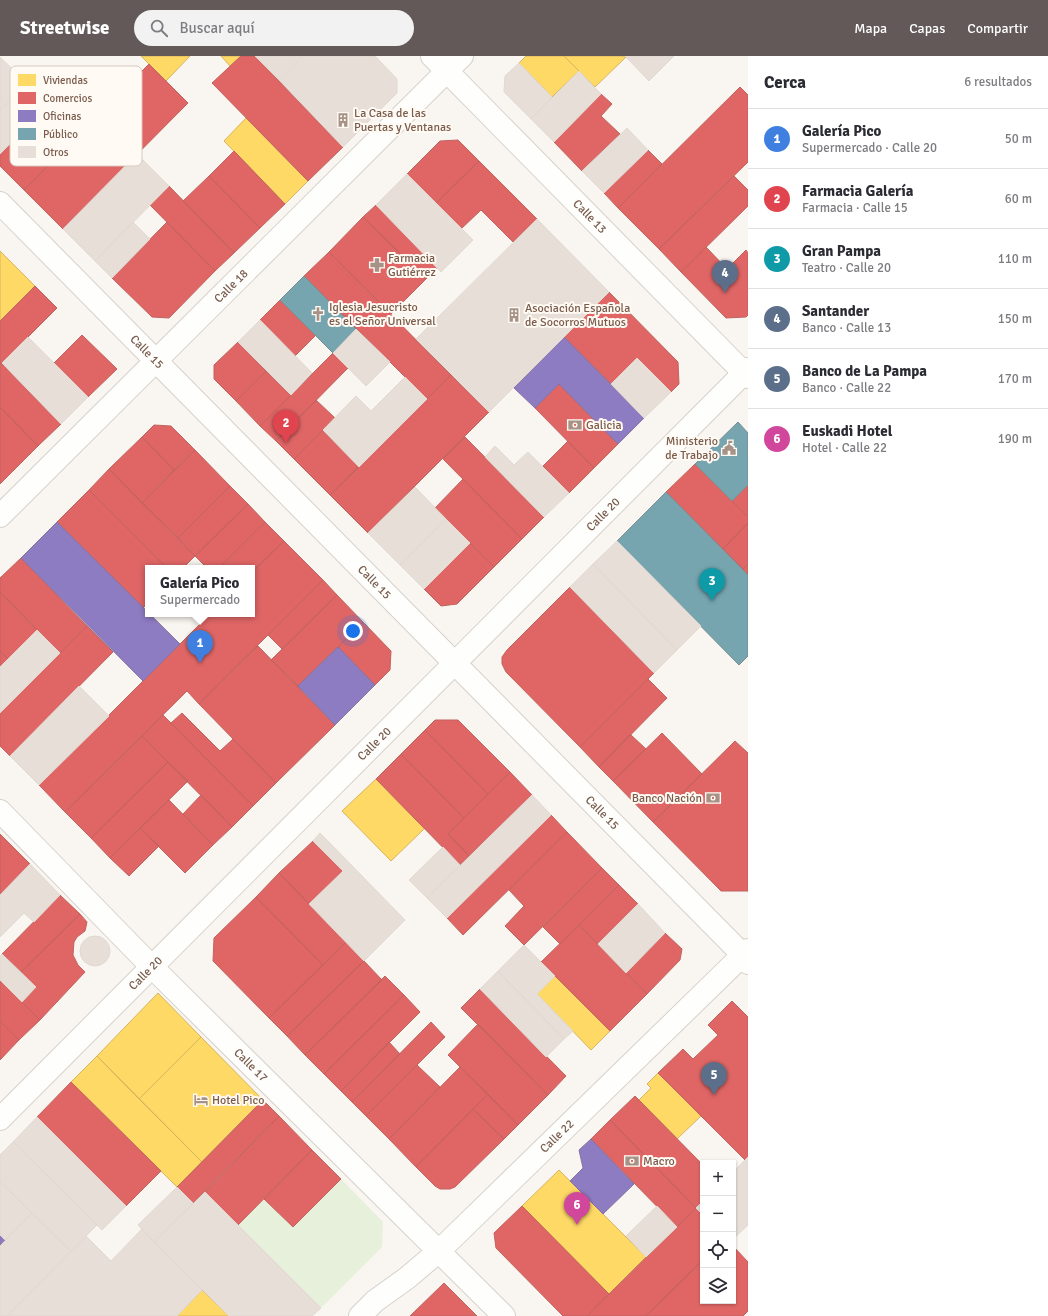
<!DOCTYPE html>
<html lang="es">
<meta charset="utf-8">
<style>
:root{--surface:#fff;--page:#f2f2f3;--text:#2b2b33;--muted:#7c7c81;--line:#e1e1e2;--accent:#625958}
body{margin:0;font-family:Signika,sans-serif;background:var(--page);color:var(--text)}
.controls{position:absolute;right:12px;bottom:12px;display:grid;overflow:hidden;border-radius:0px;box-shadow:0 1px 3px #0004}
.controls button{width:36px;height:36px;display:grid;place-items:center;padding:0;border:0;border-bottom:1px solid var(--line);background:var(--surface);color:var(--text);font:20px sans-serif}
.you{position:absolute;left:353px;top:575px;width:14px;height:14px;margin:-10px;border:3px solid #fff;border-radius:50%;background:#1a73e8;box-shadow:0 0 0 6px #1a73e833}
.badge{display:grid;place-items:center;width:26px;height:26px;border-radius:50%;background:var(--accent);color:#fff;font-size:13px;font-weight:700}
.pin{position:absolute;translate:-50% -33px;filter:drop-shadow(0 1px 2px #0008)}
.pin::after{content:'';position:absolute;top:21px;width:14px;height:12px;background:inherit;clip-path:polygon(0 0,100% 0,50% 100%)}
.popup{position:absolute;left:145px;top:509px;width:110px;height:52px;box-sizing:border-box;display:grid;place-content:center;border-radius:0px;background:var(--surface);filter:drop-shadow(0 1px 3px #0005);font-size:13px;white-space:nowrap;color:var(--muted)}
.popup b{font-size:15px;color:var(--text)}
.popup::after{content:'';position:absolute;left:50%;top:100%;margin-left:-8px;border:8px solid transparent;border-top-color:var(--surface)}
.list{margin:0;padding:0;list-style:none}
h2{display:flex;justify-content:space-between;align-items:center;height:52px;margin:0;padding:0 16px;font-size:17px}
h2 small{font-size:13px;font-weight:400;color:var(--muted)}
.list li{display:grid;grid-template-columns:26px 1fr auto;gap:12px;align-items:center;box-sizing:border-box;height:60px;padding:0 16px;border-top:1px solid var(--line)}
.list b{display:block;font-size:15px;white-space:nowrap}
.list p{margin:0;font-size:13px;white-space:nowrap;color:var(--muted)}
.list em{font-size:13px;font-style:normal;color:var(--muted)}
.icon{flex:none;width:22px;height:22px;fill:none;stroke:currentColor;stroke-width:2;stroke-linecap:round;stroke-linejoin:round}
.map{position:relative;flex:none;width:748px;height:1260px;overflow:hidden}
header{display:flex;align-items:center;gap:24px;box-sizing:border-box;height:56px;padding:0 20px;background:var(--accent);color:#fff}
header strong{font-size:19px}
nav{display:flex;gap:22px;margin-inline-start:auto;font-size:14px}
.search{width:280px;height:36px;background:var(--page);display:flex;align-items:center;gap:10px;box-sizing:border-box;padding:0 14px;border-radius:22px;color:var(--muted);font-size:15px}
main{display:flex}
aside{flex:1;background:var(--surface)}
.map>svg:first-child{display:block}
.green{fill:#e7f0db}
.homes{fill:#ffd966;stroke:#d7b45e}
.shops{fill:#e06666;stroke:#c1635e}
.offices{fill:#8e7cc3;stroke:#8872a0}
.public{fill:#76a5af;stroke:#778f92}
.building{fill:#e6ded7;stroke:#e2d8d2}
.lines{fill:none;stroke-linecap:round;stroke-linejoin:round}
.minor-casing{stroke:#d7d1cb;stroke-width:24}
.minor{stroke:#fefefd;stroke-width:22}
.labels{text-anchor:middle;stroke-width:4;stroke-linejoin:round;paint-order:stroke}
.poi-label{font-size:12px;fill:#7a5c4d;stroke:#fffaf3;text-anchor:start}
.street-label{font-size:12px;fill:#7a5c4d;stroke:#fffaf3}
.key{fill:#fffaf3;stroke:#d7cbc1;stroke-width:1}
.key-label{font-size:11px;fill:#7a5c4d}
</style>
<header>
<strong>Streetwise</strong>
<div class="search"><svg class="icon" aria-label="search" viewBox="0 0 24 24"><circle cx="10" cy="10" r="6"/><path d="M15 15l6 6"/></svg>Buscar aquí</div>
<nav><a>Mapa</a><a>Capas</a><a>Compartir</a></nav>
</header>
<main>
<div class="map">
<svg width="748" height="1260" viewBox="0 0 748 1260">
<rect width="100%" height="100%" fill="#f9f5f0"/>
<!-- green -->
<path class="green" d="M341,1123L383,1166L382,1191L321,1252L238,1169L264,1143L293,1171Z"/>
<!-- homes -->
<path class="homes" d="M141,0H190L166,25Z
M221,0H241L230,10Z
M526,0H564L579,15L552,41L519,7Z
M564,0H625L626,1L595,31Z
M246,62L308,125L285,148L224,85Z
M0,195L35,230L0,265Z
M376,723L425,772L391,805L342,755Z
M555,920L610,975L591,994L537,938Z
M158,937L201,981L139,1043L97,1000Z
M201,981L263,1044L202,1106L139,1043Z
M97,1000L202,1106L177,1131L71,1026Z
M658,1017L701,1060L677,1083L639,1044L651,1032L647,1028Z
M559,1114L646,1201L609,1238L522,1150Z
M202,1234L229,1260H177Z"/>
<!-- shops -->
<path class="shops" d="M241,0H255L343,91L308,125L212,27Z
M149,8L188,47L63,173L24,134Z
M740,31L748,39V106L659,193L618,152Z
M60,37L91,67L24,134L0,110V98Z
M601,38L612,48L601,60L620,78L582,115L554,86Z
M458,84L479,105L436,147L407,118L440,85Z
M648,94L662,108L618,152L604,137Z
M234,95L285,148L260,172L209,120Z
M479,105L537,163L513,186L481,154L461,173L436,147Z
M209,120L260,172L234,197L183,145Z
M734,120L748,134V150L681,216L659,193Z
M169,130L234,197L215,215L150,149Z
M376,149L438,211L426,223L363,161Z
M363,161L426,223L391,258L329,196Z
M167,166L215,215L169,262L152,261L112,222Z
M706,191L727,213L746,194L748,197V259L746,261L726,262L681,216Z
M329,196L451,319L427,343L304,220Z
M35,230L57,252L2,307L0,306V265Z
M609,236L678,306L679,328L671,336L637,302L611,328L564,281Z
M280,244L316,279L295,300L260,264Z
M82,279L117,313L88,341L54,307Z
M238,286L266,315L236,345L214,323V309Z
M333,297L348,312L276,385L260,370Z
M0,306L61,368L38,390L0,351Z
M266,315L291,339L260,370L236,345Z
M451,319L489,356L368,477L330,439Z
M559,328L618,388L594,412L535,352Z
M316,344L335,362L294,403L276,385Z
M0,351L38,390L0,428Z
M154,369L171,370L195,394L174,414L142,381Z
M323,374L359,411L330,439L294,403Z
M142,381L174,414L142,447L109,413Z
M465,381L544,461L522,483L443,403Z
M568,385L594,412L569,437L543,410Z
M195,394L230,430L178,482L142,447Z
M695,408L748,461V467L723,493L666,436Z
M109,413L195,500L183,512H167L89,434Z
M463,423L522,483L494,511L435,452Z
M748,429V461L732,445Z
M230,430L248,448L195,500L178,482Z
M89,434L167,512H148V547L143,552L57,466Z
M248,448L265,466L219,512H207L195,500Z
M265,466L284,485L252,516V512H219Z
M748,467V508L743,513L723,493Z
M284,485L323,524L199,648L187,635L65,756L39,729L210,558H252V516Z
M470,487L494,511L457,548L441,550L424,533Z
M21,502L87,570L60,597L0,536V522Z
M748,508V519L743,513Z
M323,524L337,539L282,593L268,579Z
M570,531L654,617L580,691L506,616L502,608V601L507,594Z
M0,536L37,574L8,603L0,595Z
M337,539L363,566L298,630L271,604Z
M363,566L391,595L390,614L375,629L338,591Z
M87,570L113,596L10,700L0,690V657Z
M258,590L335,669L276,727L199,648Z
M0,595L8,603L0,611Z
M648,623L667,642L599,711L580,691Z
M182,657L220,695L233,683L276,727L253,750L171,667Z
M163,659L253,750L232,771L142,680Z
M435,664H458L510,716L488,738L425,674Z
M425,674L488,738L464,762L401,698Z
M662,677L702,718L653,766L613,725Z
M630,678L646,693L613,725L599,711Z
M142,680L168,706L91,782L65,756Z
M735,685L748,697V835H721L653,766Z
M401,698L464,762L448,778L469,800L460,809L376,723Z
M168,706L188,725L110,802L91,782Z
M510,716L532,739L469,800L448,778Z
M201,739L232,771L213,789L183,758Z
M169,744L213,789L185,817L140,772Z
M551,759L567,776L463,879L447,862Z
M140,772L159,790L129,820L110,802Z
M567,776L602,812L524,889L505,870L524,850L509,834Z
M0,778L30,808L0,839Z
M313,785L343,815L309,848L279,817Z
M602,812L619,829L560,888L543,871Z
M279,817L346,886L323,909L256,841Z
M619,829L638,848L598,888L579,869Z
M60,839L80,858L21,916L2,898Z
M256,841L323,909L269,962L213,905L214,882Z
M80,858L87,866L85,875L77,881L74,886L73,899L78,909L85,916L40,964L22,946L36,931L21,916Z
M579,869L647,938L610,975L541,906Z
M665,877L682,893L680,904L647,938L626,917Z
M346,886L364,905L287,980L269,962Z
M364,905L382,924L305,999L287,980Z
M385,920L404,939L324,1018L305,999Z
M0,924L40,964L19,984L0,965Z
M480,933L566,1020L548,1039L461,952Z
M404,939L420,956L341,1035L324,1018Z
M732,945L748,961V1101L745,1104L658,1017L683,993L693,1003L718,979L708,969Z
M0,965L19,984L0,1004Z
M431,966L445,981L366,1060L352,1046Z
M478,968L548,1039L518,1069L448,999Z
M389,986L400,998L352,1046L341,1035Z
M417,1009L440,1031L389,1083L366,1060Z
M460,1011L488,1038L416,1111L389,1083Z
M71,1026L161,1115L126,1150L37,1061Z
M488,1038L518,1069L504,1083L473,1053Z
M635,1040L703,1109V1145L696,1152L610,1064Z
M263,1044L279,1060L193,1147L177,1131Z
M473,1053L504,1083L455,1131L450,1133H440L435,1130L416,1111Z
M279,1060L312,1094L238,1169L205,1136Z
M610,1064L696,1152L677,1171L591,1083Z
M312,1094L341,1123L293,1171L264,1143Z
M522,1150L609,1238L587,1260H563L496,1192L494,1177Z
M696,1152L703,1159V1204L646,1260H587Z
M733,1190L748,1206V1255L743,1260H646L703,1204V1245H733Z
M444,1227L477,1260H410Z"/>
<!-- offices -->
<path class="offices" d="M564,281L644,362L618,388L559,328L535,352L514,332Z
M57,466L180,588L143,625L21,502Z
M338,591L375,629L335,669L298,630Z
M591,1083L634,1128L603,1158L570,1125L583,1112L579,1094Z
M0,1179L5,1184L0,1190Z"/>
<!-- public -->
<path class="public" d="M304,220L356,273L333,297L280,244Z
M738,366L748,377V429L732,445L695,408Z
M666,436L748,519V600L739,609L617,485Z"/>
<!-- building -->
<path class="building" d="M255,0H303L279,24Z
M303,0H375L397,23V37L343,91L279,24Z
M625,0H674L649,25Z
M0,1L27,27L0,55Z
M519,7L552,41L531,63L504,36L505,20Z
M43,11L65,32L0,98V55Z
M579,15L601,38L554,86L531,63Z
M627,72L648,94L604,137L582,115Z
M137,98L169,130L95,205L63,173Z
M407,118L473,184L441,216L376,149Z
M537,163L609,236L489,356L416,283Z
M133,166L150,183L112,222L95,205Z
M260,264L312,317L291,339L238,286Z
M356,273L390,306L366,330L333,297Z
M28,281L88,341L61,368L2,307Z
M637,302L671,336L644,362L611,328Z
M405,321L427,343L359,411L323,374L356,340L371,355Z
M495,390L514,409L528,396L569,437L544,461L485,401Z
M415,431L446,463L400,509L368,477Z
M446,463L470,487L424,533L400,509Z
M617,485L701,570L677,594L593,508Z
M593,508L677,594L654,617L570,531Z
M37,574L60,597L0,657V611Z
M79,630L109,660L39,729L10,700Z
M532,739L551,759L447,862L427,842Z
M320,777L405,864L364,905L309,848L343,815L313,785Z
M443,791L460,809L427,842L409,824Z
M30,808L60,839L34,866L24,857L0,881V839Z
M638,848L665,877L626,917L598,888Z
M80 895a15 15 0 1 1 30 0a15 15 0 1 1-30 0Z
M524,889L555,920L537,938L573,975L564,983L498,915Z
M2,898L36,931L22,946L0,924V900Z
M498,915L564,983L546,1001L480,933Z
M37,1061L126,1150L102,1174L13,1086Z
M13,1086L97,1169L71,1195L0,1126V1099Z
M748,1101V1169L733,1183V1116Z
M0,1126L32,1157L5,1184L0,1179Z
M177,1131L193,1147L154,1186L138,1169Z
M205,1136L321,1252L312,1260H229L154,1186Z
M703,1145V1159L696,1152Z
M657,1150L677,1171L646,1201L626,1180Z
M32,1157L71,1195L7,1260H0V1190Z
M142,1173L202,1234L177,1260H7L86,1180L111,1205Z"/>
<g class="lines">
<defs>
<g id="minor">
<path id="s1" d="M432,0L748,321"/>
<path id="s2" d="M0,147L743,899L748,907"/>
<path id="s3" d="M0,460L462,0"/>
<path id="s4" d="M0,755L152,911L504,1260"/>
<path id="s5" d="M0,1063L748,313"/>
<path id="s6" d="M360,1260L375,1245L407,1222L439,1195L748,894"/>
</g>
</defs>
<!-- minor casing -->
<use href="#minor" class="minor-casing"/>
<!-- minor -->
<use href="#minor" class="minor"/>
</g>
<!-- icons -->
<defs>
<symbol id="building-bare" viewBox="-9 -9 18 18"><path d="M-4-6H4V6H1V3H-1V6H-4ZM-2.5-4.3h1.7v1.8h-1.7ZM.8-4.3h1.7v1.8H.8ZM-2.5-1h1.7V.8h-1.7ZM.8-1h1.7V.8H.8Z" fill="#a69286" stroke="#fffaf3" stroke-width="2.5" paint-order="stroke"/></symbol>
<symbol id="pharmacy-bare" viewBox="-9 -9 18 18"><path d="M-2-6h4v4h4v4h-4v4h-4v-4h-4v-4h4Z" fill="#a69286" stroke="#fffaf3" stroke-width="2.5" paint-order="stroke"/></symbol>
<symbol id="church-bare" viewBox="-9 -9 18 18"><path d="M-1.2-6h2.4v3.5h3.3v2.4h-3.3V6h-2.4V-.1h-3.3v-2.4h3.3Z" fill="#a69286" stroke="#fffaf3" stroke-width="2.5" paint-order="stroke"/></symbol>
<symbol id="bank-bare" viewBox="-9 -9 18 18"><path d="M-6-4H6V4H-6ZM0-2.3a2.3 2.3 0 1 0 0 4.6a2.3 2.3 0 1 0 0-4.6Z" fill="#a69286" stroke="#fffaf3" stroke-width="2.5" paint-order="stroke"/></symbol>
<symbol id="civic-bare" viewBox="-9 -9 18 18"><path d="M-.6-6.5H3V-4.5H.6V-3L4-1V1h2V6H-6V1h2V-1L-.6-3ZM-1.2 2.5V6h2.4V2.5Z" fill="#a69286" stroke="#fffaf3" stroke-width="2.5" paint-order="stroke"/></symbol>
<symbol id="hotel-bare" viewBox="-9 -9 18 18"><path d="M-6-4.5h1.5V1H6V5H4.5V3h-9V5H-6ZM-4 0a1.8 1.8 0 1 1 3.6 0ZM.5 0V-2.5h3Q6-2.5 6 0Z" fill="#a69286" stroke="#fffaf3" stroke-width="2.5" paint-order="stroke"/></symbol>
</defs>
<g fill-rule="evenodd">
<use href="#building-bare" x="333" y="54" width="20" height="20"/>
<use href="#pharmacy-bare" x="367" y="199" width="20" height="20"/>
<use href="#church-bare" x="308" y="248" width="20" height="20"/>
<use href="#building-bare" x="504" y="249" width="20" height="20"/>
<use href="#bank-bare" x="565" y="359" width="20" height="20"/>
<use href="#civic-bare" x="719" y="382" width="20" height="20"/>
<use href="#bank-bare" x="703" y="732" width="20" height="20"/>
<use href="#hotel-bare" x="191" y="1034" width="20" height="20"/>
<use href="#bank-bare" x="622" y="1095" width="20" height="20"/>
</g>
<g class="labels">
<!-- poi labels -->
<g class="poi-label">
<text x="354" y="61">La Casa de las<tspan x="354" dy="14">Puertas y Ventanas</tspan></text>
<text x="388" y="206">Farmacia<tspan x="388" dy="14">Gutiérrez</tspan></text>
<text x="329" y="255">Iglesia Jesucristo<tspan x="329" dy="14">es el Señor Universal</tspan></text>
<text x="525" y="256">Asociación Española<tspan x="525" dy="14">de Socorros Mutuos</tspan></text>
<text x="586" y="373">Galicia</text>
<text x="718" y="389" text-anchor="end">Ministerio<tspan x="718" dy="14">de Trabajo</tspan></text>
<text x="702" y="746" text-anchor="end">Banco Nación</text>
<text x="212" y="1048">Hotel Pico</text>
<text x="643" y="1109">Macro</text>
</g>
<!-- street labels -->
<g class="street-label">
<text dy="4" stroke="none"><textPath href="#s1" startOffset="225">Calle 13</textPath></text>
<text dy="4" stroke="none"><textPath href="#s3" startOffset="326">Calle 18</textPath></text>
<text dy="4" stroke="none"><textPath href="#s2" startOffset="209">Calle 15</textPath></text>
<text dy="4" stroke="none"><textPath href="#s5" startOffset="854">Calle 20</textPath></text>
<text dy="4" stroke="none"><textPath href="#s2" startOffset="533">Calle 15</textPath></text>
<text dy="4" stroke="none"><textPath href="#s5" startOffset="530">Calle 20</textPath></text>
<text dy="4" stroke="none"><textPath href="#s2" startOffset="857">Calle 15</textPath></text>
<text dy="4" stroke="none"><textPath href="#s5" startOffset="206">Calle 20</textPath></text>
<text dy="4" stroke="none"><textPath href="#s4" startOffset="357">Calle 17</textPath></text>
<text dy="4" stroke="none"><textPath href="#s6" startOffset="267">Calle 22</textPath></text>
</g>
</g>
<!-- legend -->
<rect x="10" y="10" width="132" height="100" rx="6" class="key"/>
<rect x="18" y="18" width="18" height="12" fill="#ffd966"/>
<rect x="18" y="36" width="18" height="12" fill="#e06666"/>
<rect x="18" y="54" width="18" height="12" fill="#8e7cc3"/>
<rect x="18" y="72" width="18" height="12" fill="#76a5af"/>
<rect x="18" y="90" width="18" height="12" fill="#e6ded7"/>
<g class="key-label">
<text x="43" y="28">Viviendas</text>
<text x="43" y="46">Comercios</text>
<text x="43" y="64">Oficinas</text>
<text x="43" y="82">Público</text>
<text x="43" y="100">Otros</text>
</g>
</svg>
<div class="controls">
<button>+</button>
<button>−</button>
<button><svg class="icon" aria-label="locate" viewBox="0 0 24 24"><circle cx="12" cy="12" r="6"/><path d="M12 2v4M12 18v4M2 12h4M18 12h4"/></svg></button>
<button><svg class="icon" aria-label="layers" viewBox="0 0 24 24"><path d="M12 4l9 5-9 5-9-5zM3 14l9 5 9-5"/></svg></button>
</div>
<div class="you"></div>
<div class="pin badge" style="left:200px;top:607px;background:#3f7fe0">1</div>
<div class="popup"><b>Galería Pico</b>Supermercado</div>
<div class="pin badge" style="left:286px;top:387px;background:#e0444e">2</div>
<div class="pin badge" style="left:712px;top:545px;background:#0f9aa8">3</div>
<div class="pin badge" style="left:725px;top:237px;background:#5c6f8a">4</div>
<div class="pin badge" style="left:714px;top:1039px;background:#5c6f8a">5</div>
<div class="pin badge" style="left:577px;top:1169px;background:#d1479c">6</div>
</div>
<aside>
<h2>Cerca<small>6 resultados</small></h2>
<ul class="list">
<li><span class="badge" style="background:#3f7fe0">1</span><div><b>Galería Pico</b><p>Supermercado · Calle 20</p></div><em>50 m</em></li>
<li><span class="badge" style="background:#e0444e">2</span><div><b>Farmacia Galería</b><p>Farmacia · Calle 15</p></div><em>60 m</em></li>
<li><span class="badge" style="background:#0f9aa8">3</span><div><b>Gran Pampa</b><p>Teatro · Calle 20</p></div><em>110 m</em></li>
<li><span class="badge" style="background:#5c6f8a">4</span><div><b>Santander</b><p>Banco · Calle 13</p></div><em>150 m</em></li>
<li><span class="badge" style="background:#5c6f8a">5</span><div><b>Banco de La Pampa</b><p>Banco · Calle 22</p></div><em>170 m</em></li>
<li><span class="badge" style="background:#d1479c">6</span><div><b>Euskadi Hotel</b><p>Hotel · Calle 22</p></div><em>190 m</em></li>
</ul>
</aside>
</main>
